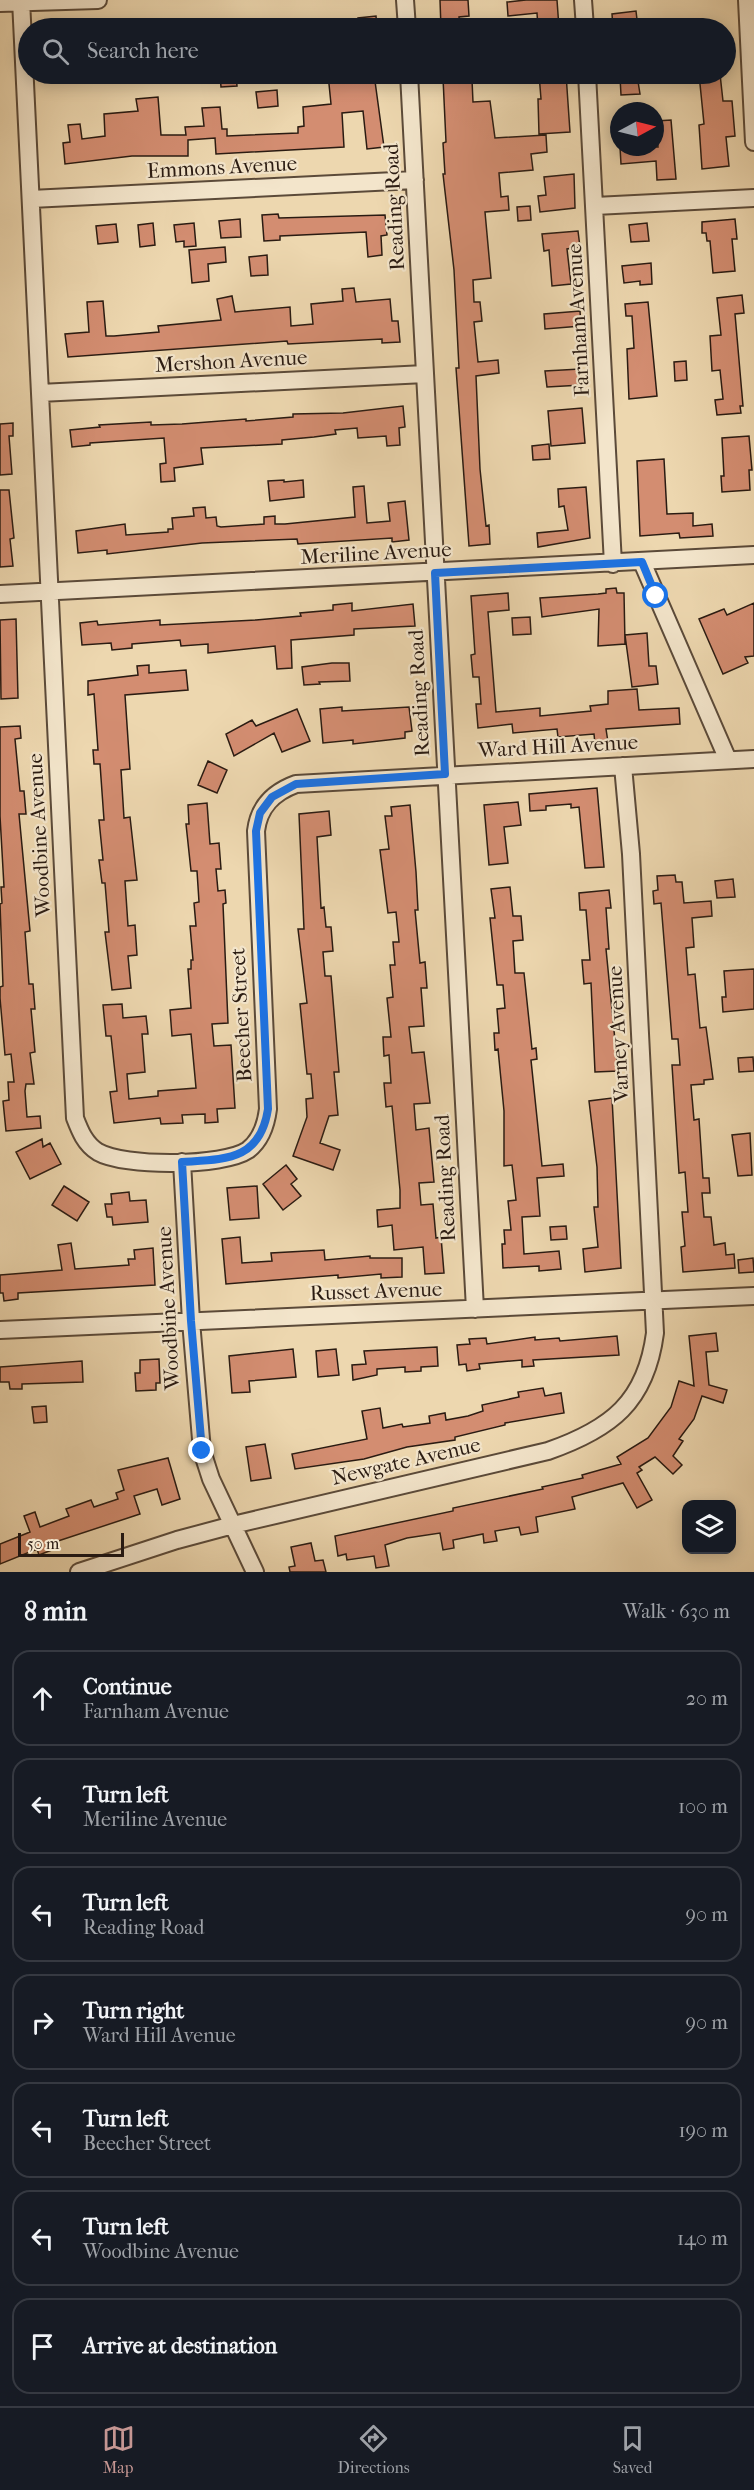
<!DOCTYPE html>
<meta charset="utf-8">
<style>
:root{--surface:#171b24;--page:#20242c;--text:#f1f3f6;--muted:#9ea1a6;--line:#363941;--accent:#c59692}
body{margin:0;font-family:"IM FELL French Canon",serif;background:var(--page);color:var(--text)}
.controls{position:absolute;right:18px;bottom:18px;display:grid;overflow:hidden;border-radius:12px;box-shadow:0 3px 15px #0003}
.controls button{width:54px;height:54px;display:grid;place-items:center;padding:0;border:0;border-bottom:2px solid var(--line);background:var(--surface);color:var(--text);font:30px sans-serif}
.compass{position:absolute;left:610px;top:102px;width:54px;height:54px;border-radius:50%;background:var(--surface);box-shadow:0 3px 15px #0003;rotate:83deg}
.scale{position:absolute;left:18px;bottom:15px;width:106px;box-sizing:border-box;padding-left:6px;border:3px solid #2a1b12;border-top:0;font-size:16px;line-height:21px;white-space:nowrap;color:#2a1b12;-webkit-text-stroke:4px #f3e5cb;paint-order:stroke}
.stop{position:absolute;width:18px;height:18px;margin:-14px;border:4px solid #1a73e8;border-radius:50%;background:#fff}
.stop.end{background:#1a73e8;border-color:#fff;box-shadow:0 2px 6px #0008}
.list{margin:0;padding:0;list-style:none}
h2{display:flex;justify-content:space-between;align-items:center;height:78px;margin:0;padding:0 24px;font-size:26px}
h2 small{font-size:20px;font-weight:400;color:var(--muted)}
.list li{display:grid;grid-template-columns:39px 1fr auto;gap:18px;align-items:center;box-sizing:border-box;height:96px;margin:0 12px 12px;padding:0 12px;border:2px solid var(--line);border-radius:18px}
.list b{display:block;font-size:22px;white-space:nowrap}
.list p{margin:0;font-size:20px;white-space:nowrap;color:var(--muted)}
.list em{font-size:20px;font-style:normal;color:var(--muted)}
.icon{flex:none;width:33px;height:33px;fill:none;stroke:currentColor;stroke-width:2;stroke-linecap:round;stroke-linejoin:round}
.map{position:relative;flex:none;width:754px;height:1572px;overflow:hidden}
.search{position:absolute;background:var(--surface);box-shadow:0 3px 15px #0003;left:18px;right:18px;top:18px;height:66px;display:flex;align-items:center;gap:15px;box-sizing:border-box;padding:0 21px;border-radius:33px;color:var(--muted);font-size:22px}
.sheet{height:834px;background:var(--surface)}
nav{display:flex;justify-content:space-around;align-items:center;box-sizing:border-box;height:84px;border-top:2px solid var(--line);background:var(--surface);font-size:16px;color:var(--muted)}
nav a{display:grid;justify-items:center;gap:3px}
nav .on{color:var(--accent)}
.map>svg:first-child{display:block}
.building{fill:#d38d71;stroke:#2a1b12;stroke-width:1.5}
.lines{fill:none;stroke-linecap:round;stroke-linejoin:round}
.minor-casing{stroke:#5b4a39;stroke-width:20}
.minor{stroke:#f3e5cb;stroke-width:16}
.route{stroke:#1a73e8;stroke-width:8}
.labels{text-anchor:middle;stroke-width:4.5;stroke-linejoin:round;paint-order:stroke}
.street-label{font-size:21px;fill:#2a1b12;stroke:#f3e5cb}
</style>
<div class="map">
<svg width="754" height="1572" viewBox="0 0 754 1572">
<rect width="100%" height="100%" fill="#edd7af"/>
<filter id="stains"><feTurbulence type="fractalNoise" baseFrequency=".00333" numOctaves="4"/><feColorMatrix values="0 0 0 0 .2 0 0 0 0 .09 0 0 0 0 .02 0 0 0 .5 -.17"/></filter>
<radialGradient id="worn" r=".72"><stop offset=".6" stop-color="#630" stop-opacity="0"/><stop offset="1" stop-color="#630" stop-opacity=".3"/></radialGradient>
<!-- building -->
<path class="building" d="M440,0H468L469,16L459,17L460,28H441Z
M526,0H557L559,28H538L537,13L508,16L507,2Z
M636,11L638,28H613L612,14Z
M376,16L377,28H359L358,18Z
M220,74H236L237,86L221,87Z
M328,74H374L384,147L367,149L363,111L342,113L344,147L216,154L215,138L188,140V156H132L65,164L63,143L70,142L68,125L80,124L82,139L105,136L104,114L138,111L136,99L158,97L161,135H186L185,127L204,126L202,108L220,107L222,129H227V136L298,133V127L304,126L303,107L331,104Z
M539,74H566L570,132L539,134L538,99H541Z
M699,74H720L723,101H732L735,136L726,137L729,166L702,169L699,125L704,124Z
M637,75L640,94L621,95L620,77Z
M462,76L463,81L472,80L473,102L490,101L495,138L546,135L547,152L531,154L533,170L499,173L501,197L508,196L509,210L485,212L491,278L473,280L474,302H480L482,321L474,322L478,362L498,360L499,373L476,376L480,469L486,526L489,525L490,544L469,546L456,368H459L454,270L443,174H445L443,143L446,142L443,78Z
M277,90L278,106L258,108L256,92Z
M671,120L676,179L657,180L656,161L621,164L620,147H658L656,121Z
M574,174L575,208L540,212L538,196L546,195L544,177Z
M530,206L531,220L518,221L517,207Z
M278,214L279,218L385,215L387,235L381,236L382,255L368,257L366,232L280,236V240L264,241L262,215Z
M240,219L241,237L221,238L219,221Z
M735,219L737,239H732L735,271L713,273L710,241H707L706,233H702V222Z
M153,223L155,245L140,247L138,225Z
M194,223L196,246L184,247V241L176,242L174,225Z
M647,223L649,241L631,242L629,225Z
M116,224L118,242L98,244L96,226Z
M578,231L580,247L567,249L571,284L552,286L549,250L544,251L542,234Z
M225,247L226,262L208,264L209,281L192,283L189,250Z
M267,255L268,275L251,276L249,257Z
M651,263L652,284L640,285V281L624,283L622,266Z
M354,288L356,302L390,299L392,321H398L400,342L382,343V339L288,344L287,341L68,357L65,334L89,332L87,302L103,301L106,336H114L159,332L158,326L221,320L217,299L232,296L235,312L290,307L291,326L313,324L311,304L343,301L342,289Z
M742,295L744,313L735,314L743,406H740L741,413L717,415L715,400L723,399L720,370L712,371L710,336L721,335L717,298Z
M648,302L657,396L629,399L627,349L634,348L632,316H626L625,304Z
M580,311L581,326L545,329L544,314Z
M686,361L687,380L675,381L674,362Z
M580,369L582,385L547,387L545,371Z
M403,406L405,427L399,428L400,445L387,446L386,436L358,438L357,428L335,430L336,434L314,437L282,440V444L201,448L203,464L174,468L175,481L161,482L160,464L166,463L164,438L90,443V445L72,447L70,430L100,427L99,425L151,422V425L182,424L246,419V421L293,417V414L343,413Z
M582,408L585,443L551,446L548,411Z
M13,423V436H9L12,474L0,475V424Z
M749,436L752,470H749L750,490L722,492L721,476H724L722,438Z
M549,444L550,459L533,460L532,446Z
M664,459L667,514L693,513V526L712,524L713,536L680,538L679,533L640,536L637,461Z
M284,480V482L303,480L304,497L270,501L268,481Z
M364,486L367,523L390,521L388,503L405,501L409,540L392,542V538L298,544L297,539L202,543L107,554V550L78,553L76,531L125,524L126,535L168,532V529H173L172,518L194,516L193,508L205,507L206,518L216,517L217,526L221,527L264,524V517L275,516V524H285L355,517L353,487Z
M586,487L590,538L538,547L537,533L568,530L564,506L559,507L558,489Z
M0,490H9L14,538L10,539L13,566L0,567Z
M616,588L617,593H624L625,644L598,646L599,609L542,617L540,598L598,594L606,593V589Z
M508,593L509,610L488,612L496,712L540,708V716L591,711L590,706L608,704V691L637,689L639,710L679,708L680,724L606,729L608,742L595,744L594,734L558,737L557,729L513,733L512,724L478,728L476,704H481L479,677H473L471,655L475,654L471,596Z
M352,603V611L413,604L415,626L354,629V635L291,640L292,668L277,669L275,646L208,653V644L181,646L180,640L132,644V648L112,650L111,643L82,645L80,623L97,621L98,625L160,620V625L256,620L301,616L300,613L333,610V605Z
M754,603V656L745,657L748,663L723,674L699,619L724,609L727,615Z
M530,617L531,634L513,635L512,618Z
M16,619L18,698L1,699L0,620Z
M647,633L649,666H656L658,684L632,687L625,635Z
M332,663H349L350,681L319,682L320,684L304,685L302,667Z
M149,665V673L186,670L188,690L125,695L130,769L121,770L124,818L130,817L137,880L125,881L128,926L135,925L137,955L128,956L131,988L112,990L105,932H109L105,883H102L99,860H103L99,820H104L100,764H94L93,750H98L94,694L88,695V681L138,675L137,666Z
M342,707V711L409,707L412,731L405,732V738L353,744V740L323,743L320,709Z
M297,709L310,741L282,752L274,733L234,756L226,734L252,720L256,726Z
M20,726L21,738L15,739L20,791H24L26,814H19L30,931L25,932L29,984H33L35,1009H31L35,1052L30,1053L34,1084H26L25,1091L27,1117L40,1116L41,1128L6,1131L3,1101L9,1100L8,1082H14L11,1054L5,1055L0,998V987L3,986L0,904L2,903L1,887H4L0,816V727Z
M208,761L227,770L217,793L198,785Z
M597,788L604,867L585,868L579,807L571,808V804L546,806V810L530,811L529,794Z
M518,802L521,825L504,827L508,863L489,865L484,805Z
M207,803L210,844L219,843L221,869H216L218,891L225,890L226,903L223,904L228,1023L212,1024L214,1046L231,1045L235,1108L217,1109L218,1122L205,1123V1114L182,1115L183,1123L161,1124L160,1118L114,1123L110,1092L117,1091L111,1036H106L103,1005L122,1004L123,1018L146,1016L148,1034H142L145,1072L127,1074L129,1099L158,1096V1091L196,1088L191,1034L172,1036L170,1010L191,1008L188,969H191V960H193L190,926H196L194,903L199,902L197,871H191L186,824H189L188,805Z
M410,805L416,872L418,910H415L420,963L425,962L427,988H421L424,1026L409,1027L412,1053L424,1052L430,1103L414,1104L416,1130L429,1128L434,1182L419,1183L421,1205L433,1204L436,1238L441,1237L444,1273L425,1274L423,1247L394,1250L392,1225L378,1227L377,1210L400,1208V1190L392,1106L386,1107L384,1083H391L389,1055L384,1056L383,1037H391L387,998L393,997L390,965H395L393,942H399L396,912L388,913L380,850L389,849L385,816H392L391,807Z
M329,811L331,835L317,837L321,908L324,907L326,927H331L333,951L323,952L325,976H331L339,1072H334L338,1115L329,1116L320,1143L340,1150L333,1170L293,1156L307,1117L306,1099L313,1098L311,1074H307L300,1004L307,1003L298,929H304L299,814Z
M675,875L676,882H682L684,903L711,901L712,916L692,918L694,947L686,948L688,975L695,974L700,1028L706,1027L713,1079L704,1080V1084L691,1085L694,1120L699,1119L703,1178H709L710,1193H702L704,1217H711L714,1245L725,1243L726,1255L734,1254L735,1268L683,1272L681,1247L685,1246L682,1212H688L685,1172L679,1173L672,1065H680L678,1039H672L661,903L654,904L653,891L658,890L657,876Z
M733,879L735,897L717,898L715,881Z
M510,887L513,916H521L523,940L513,941L515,973H524L532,1049L536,1048L537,1059L531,1060L542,1166L563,1164L564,1176L537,1178L540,1216L522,1217L524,1254L559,1251L561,1269L539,1271V1266L503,1268L502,1244H505L504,1230H511L508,1201L516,1200L512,1165L504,1166V1111L498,1049L495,1050L494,1033H499L497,1009L505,1008L503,985H497L490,918H495L491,889Z
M609,890L611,908H606L609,949H606L618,1071L595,1072L591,983L584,984L582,960H590L586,910H580L579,893Z
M754,969V1009L723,1012L722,997H726L724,971Z
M753,1057L754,1071L739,1072L738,1058Z
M612,1098L621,1268L585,1272L583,1249L598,1247L594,1207H598L597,1167L589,1101Z
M750,1133L752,1175L738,1176L732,1135Z
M42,1139L43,1147L50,1143L61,1164L30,1179L16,1152Z
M286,1165L297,1179L291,1184L301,1196L283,1210L263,1184Z
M64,1186L89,1202L77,1221L52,1205Z
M257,1186L259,1218L230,1220L227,1188Z
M129,1192L130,1201L146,1200L148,1222L113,1225L112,1217H107L105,1204H112L111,1194Z
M566,1226L567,1239L551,1240L550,1227Z
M240,1237L242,1263L272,1261L271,1253L324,1250L325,1260L370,1256V1258H402V1277L381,1278V1274L338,1278V1275L226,1284L222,1239Z
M71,1243L75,1269L129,1265L128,1259H135L134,1250L153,1248L155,1285L18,1293V1299L4,1301L3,1293H0V1275L62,1270L58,1245Z
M753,1258L754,1272L739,1273L738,1260Z
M716,1333L718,1351L706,1352L709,1385L727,1390L723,1403L702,1396L694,1419L679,1439L683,1441L673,1456L682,1465L673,1474L655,1457L639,1467L642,1470L637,1473L652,1500L637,1508L623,1483L572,1497L575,1509L536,1517L538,1532L521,1535L519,1527L495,1531L497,1541L484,1543L483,1534L453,1540L454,1548L443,1550L440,1533L407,1538L385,1545L389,1566L376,1568L374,1556L347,1560L346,1554L338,1556L335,1536L453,1511V1508L543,1489L542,1487L583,1478L582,1475L621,1464L617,1457L648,1438L671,1407L679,1381L694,1386L689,1336Z
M617,1336L619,1355L533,1360L534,1366L522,1367V1360L499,1362L479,1364L480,1369L467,1371L466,1364L459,1365L457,1345L470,1344L469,1339L486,1338L487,1344L535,1337V1340L559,1338L560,1341Z
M437,1347L438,1366L421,1367V1371L405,1372V1367L377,1369V1375L353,1380L352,1365L366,1364L364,1351Z
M293,1349L296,1377L249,1381L250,1392L232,1393L229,1356Z
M336,1349L339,1375L318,1377L316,1351Z
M159,1359L160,1383H156V1390L136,1391L135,1373H140V1360Z
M82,1361L83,1382L22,1384V1389H10L9,1382H0V1367Z
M543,1388L545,1396L561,1393L564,1413L505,1423V1425L455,1437V1440L407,1447L364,1459L295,1469L292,1454L367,1439L362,1411L380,1408L383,1428L402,1424L403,1427L430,1423L429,1416L445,1413L446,1420L468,1416L483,1411L482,1405L519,1397L518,1392Z
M46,1406L47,1422L34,1423L32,1407Z
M265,1444L271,1478L251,1481L246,1447Z
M168,1458L180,1499L162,1505L157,1489L134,1496L140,1514L55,1542L57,1548L39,1555L37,1549L0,1564V1544L30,1532L24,1516L35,1512L40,1527L69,1516L66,1509L91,1500L94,1507L118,1499L116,1493L124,1490L118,1470Z
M311,1543L315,1561L323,1560L326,1572H290L289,1567L295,1566L291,1547Z"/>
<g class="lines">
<defs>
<path id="minor" d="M21,0L75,1118C80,1131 85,1144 98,1152C124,1167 223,1167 248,1150C261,1140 266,1125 268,1109L256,831C259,806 274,792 296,784L754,759
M405,0L407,28
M583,0L585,28
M747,0L754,142
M0,3L98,0
M409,74L475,1309
M587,74L613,564
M31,199L415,180
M595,206L754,198
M40,393L425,374
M642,562L728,760
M0,594L754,555
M182,1162L191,1321L202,1451L211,1479L255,1572
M0,1330L754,1296
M79,1572L177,1540L233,1525L548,1451C611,1429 646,1402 655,1333L631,854L623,766"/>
</defs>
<!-- minor casing -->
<use href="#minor" class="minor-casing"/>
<!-- minor -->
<use href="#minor" class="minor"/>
</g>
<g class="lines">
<!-- route -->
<path class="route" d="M202,1451L191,1321L182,1162C225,1159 260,1161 268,1109L256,831L260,813L272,797L296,784L445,774L435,573L642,562L656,596"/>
</g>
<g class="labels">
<!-- street labels -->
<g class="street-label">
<text transform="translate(222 167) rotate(-3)" y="7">Emmons Avenue</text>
<text transform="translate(394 207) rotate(-93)" y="7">Reading Road</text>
<text transform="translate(578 320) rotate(-93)" y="7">Farnham Avenue</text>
<text transform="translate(231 361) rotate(-3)" y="7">Mershon Avenue</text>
<text transform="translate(376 553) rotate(-3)" y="7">Meriline Avenue</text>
<text transform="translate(419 693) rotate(-93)" y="7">Reading Road</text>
<text transform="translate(558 746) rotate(-3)" y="7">Ward Hill Avenue</text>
<text transform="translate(39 835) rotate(-93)" y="7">Woodbine Avenue</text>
<text transform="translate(241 1015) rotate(-93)" y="7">Beecher Street</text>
<text transform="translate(618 1034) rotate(-93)" y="7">Varney Avenue</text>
<text transform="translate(445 1178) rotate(-93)" y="7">Reading Road</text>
<text transform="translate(376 1291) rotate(-2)" y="7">Russet Avenue</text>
<text transform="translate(168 1308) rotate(-93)" y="7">Woodbine Avenue</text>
<text transform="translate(406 1461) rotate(-13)" y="7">Newgate Avenue</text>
</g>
</g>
<rect width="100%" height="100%" filter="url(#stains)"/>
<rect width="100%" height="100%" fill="url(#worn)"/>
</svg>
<div class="controls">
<button><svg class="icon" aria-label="layers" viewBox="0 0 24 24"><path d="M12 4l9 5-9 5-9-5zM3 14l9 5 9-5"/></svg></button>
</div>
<svg class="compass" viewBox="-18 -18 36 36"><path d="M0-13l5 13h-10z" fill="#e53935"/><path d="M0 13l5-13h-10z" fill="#9ea1a6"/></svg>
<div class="scale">50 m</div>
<div class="stop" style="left:656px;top:596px"></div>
<div class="stop end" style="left:202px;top:1451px"></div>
<div class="search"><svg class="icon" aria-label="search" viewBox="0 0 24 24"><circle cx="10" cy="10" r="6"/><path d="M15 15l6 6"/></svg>Search here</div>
</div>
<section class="sheet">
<h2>8 min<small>Walk · 630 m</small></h2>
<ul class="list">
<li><svg class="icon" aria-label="ahead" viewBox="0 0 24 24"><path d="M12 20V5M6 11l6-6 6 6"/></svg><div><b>Continue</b><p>Farnham Avenue</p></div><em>20 m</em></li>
<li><svg class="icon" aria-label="left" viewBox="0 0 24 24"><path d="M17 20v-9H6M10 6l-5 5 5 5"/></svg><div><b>Turn left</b><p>Meriline Avenue</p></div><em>100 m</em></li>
<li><svg class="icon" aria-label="left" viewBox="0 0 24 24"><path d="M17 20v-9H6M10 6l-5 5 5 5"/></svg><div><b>Turn left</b><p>Reading Road</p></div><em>90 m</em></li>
<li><svg class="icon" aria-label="right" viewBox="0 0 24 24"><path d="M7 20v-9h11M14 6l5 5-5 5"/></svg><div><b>Turn right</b><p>Ward Hill Avenue</p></div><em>90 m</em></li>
<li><svg class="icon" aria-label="left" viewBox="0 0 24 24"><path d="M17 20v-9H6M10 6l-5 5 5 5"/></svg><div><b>Turn left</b><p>Beecher Street</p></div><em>190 m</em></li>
<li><svg class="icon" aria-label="left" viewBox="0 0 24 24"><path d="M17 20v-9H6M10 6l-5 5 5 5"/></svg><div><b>Turn left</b><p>Woodbine Avenue</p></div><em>140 m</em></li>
<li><svg class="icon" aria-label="arrive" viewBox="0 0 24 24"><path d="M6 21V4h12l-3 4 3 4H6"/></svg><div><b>Arrive at destination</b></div></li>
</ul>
</section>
<nav>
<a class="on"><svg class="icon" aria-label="map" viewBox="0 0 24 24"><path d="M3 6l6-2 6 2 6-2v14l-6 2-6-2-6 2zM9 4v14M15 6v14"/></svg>Map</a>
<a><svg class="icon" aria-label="directions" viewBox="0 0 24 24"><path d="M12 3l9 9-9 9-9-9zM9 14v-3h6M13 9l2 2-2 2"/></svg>Directions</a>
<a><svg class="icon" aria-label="saved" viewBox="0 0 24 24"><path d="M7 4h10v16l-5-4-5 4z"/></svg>Saved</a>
</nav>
